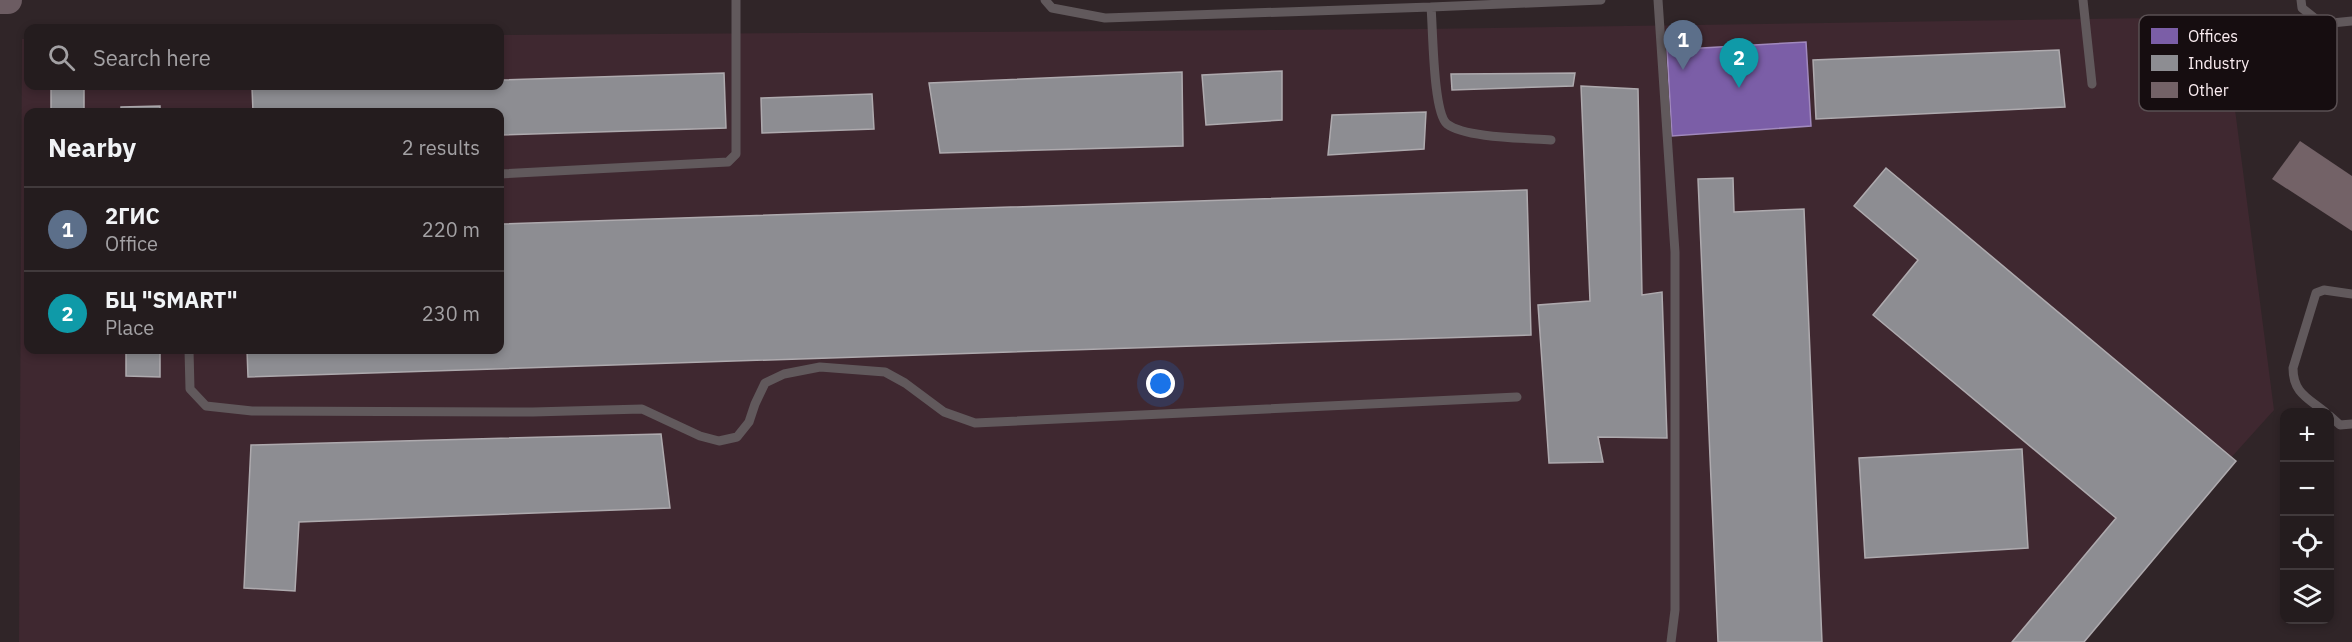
<!DOCTYPE html>
<meta charset="utf-8">
<style>
:root{--surface:#241c1e;--page:#30292b;--text:#f1f3f6;--muted:#a3a1a4;--line:#413a3c;--accent:#b3a6aa}
body{margin:0;font-family:"IBM Plex Sans",sans-serif;background:var(--page);color:var(--text)}
.controls{position:absolute;right:18px;bottom:18px;display:grid;overflow:hidden;border-radius:12px;box-shadow:0 3px 9px #0003}
.controls button{width:54px;height:54px;display:grid;place-items:center;padding:0;border:0;border-bottom:2px solid var(--line);background:var(--surface);color:var(--text);font:30px sans-serif}
.you{position:absolute;left:1161px;top:384px;width:21px;height:21px;margin:-15px;border:4px solid #fff;border-radius:50%;background:#1a73e8;box-shadow:0 0 0 9px #1a73e833}
.badge{display:grid;place-items:center;width:39px;height:39px;border-radius:50%;background:var(--accent);color:#fff;font-size:20px;font-weight:700}
.pin{position:absolute;translate:-50% -50px;filter:drop-shadow(0 2px 3px #0008)}
.pin::after{content:'';position:absolute;top:32px;width:21px;height:18px;background:inherit;clip-path:polygon(0 0,100% 0,50% 100%)}
.list{margin:0;padding:0;list-style:none}
h2{display:flex;justify-content:space-between;align-items:center;height:78px;margin:0;padding:0 24px;font-size:26px}
h2 small{font-size:20px;font-weight:400;color:var(--muted)}
.list li{display:grid;grid-template-columns:39px 1fr auto;gap:18px;align-items:center;box-sizing:border-box;height:84px;padding:0 24px;border-top:2px solid var(--line)}
.list b{display:block;font-size:22px;white-space:nowrap}
.list p{margin:0;font-size:20px;white-space:nowrap;color:var(--muted)}
.list em{font-size:20px;font-style:normal;color:var(--muted)}
.icon{flex:none;width:33px;height:33px;fill:none;stroke:currentColor;stroke-width:2;stroke-linecap:round;stroke-linejoin:round}
.map{position:relative;flex:none;width:2352px;height:642px;overflow:hidden}
.search{position:absolute;background:var(--surface);box-shadow:0 3px 9px #0003;left:24px;top:24px;width:480px;height:66px;display:flex;align-items:center;gap:15px;box-sizing:border-box;padding:0 21px;border-radius:12px;color:var(--muted);font-size:22px}
.panel{position:absolute;background:var(--surface);box-shadow:0 3px 9px #0003;left:24px;top:108px;width:480px;height:246px;border-radius:12px}
.map>svg:first-child{display:block}
.built{fill:#3f2830;fill-rule:evenodd}
.offices{fill:#7b5ea7;stroke:#a189bd;stroke-width:1.5}
.industry{fill:#8d8d92;stroke:#aeaaae;stroke-width:1.5}
.building{fill:#736267}
.lines{fill:none;stroke-linecap:round;stroke-linejoin:round}
.service{stroke:#61595c;stroke-width:9}
.primary{stroke:#6c5c62;stroke-width:28}
.key{fill:#160d10;stroke:#5a5053;stroke-width:1.5}
.key-label{font-size:16px;fill:#faecf0}
</style>
<div class="map">
<svg width="2352" height="642" viewBox="0 0 2352 642">
<rect width="100%" height="100%" fill="#302528"/>
<!-- built -->
<path class="built" d="M2223,17L2274,410L2065,642H19L22,39H28V86H500V35L1423,29ZM28,112H500V350H28Z"/>
<!-- offices -->
<path class="offices" d="M1806,42L1811,126L1672,136L1667,50Z"/>
<!-- industry -->
<path class="industry" d="M2059,50L2065,107L1816,119L1813,60Z
M1282,71V120L1206,125L1202,75Z
M1182,72L1183,146L940,153L929,83Z
M724,73L726,128L500,135V112H253L252,88L500,86V80Z
M1575,73L1573,86L1452,90L1451,74Z
M84,86V112H51V87Z
M1581,86L1638,89L1642,295L1662,292L1667,438L1598,437L1603,462L1549,463L1538,305L1590,301Z
M872,94L874,129L762,133L761,98Z
M160,106V112H121V107Z
M1426,112L1424,149L1328,155L1332,115Z
M1886,168L2236,461L2084,642H2012L2116,518L1873,315L1918,260L1854,206Z
M1733,178L1734,212L1804,209L1822,642H1718L1698,179Z
M1527,190L1531,335L248,377L247,350H500V224Z
M126,350H160V377L126,376Z
M661,434L670,508L299,522L295,591L244,588L251,445Z
M2022,449L2028,548L1865,558L1859,458Z"/>
<!-- building -->
<path class="building" d="M2300,141L2352,176V231L2272,179Z"/>
<g class="lines">
<!-- service -->
<path class="service" d="M1045,0L1052,8L1105,18L1431,7C1433,29 1433,113 1447,124C1465,138 1526,138 1551,140
M1658,0L1675,252V610L1671,642
M2083,0L2092,84
M2301,0L2302,8L2322,24L2352,21
M1431,7L1601,0
M500,174L728,162L736,154V0
M189,350L190,389L206,406L252,411L533,412L642,409L700,436L719,441L737,437L749,422L755,404L765,383L784,374L820,367L885,372L905,383L944,412L975,423L1517,397
M2325,412C2308,398 2293,393 2293,368L2316,293L2324,290L2352,294
M2330,416L2340,425L2352,424"/>
<!-- primary -->
<path class="primary" d="M0,0H8"/>
</g>
<!-- legend -->
<rect x="2139" y="15" width="198" height="96" rx="9" class="key"/>
<rect x="2151" y="28" width="27" height="16" fill="#7b5ea7"/>
<rect x="2151" y="55" width="27" height="16" fill="#8d8d92"/>
<rect x="2151" y="82" width="27" height="16" fill="#736267"/>
<g class="key-label">
<text x="2188" y="42">Offices</text>
<text x="2188" y="69">Industry</text>
<text x="2188" y="96">Other</text>
</g>
</svg>
<div class="controls">
<button>+</button>
<button>−</button>
<button><svg class="icon" aria-label="locate" viewBox="0 0 24 24"><circle cx="12" cy="12" r="6"/><path d="M12 2v4M12 18v4M2 12h4M18 12h4"/></svg></button>
<button><svg class="icon" aria-label="layers" viewBox="0 0 24 24"><path d="M12 4l9 5-9 5-9-5zM3 14l9 5 9-5"/></svg></button>
</div>
<div class="you"></div>
<div class="pin badge" style="left:1683px;top:70px;background:#5c6f8a">1</div>
<div class="pin badge" style="left:1739px;top:88px;background:#0f9aa8">2</div>
<div class="search"><svg class="icon" aria-label="search" viewBox="0 0 24 24"><circle cx="10" cy="10" r="6"/><path d="M15 15l6 6"/></svg>Search here</div>
<section class="panel">
<h2>Nearby<small>2 results</small></h2>
<ul class="list">
<li><span class="badge" style="background:#5c6f8a">1</span><div><b>2ГИС</b><p>Office</p></div><em>220 m</em></li>
<li><span class="badge" style="background:#0f9aa8">2</span><div><b>БЦ &quot;SMART&quot;</b><p>Place</p></div><em>230 m</em></li>
</ul>
</section>
</div>
